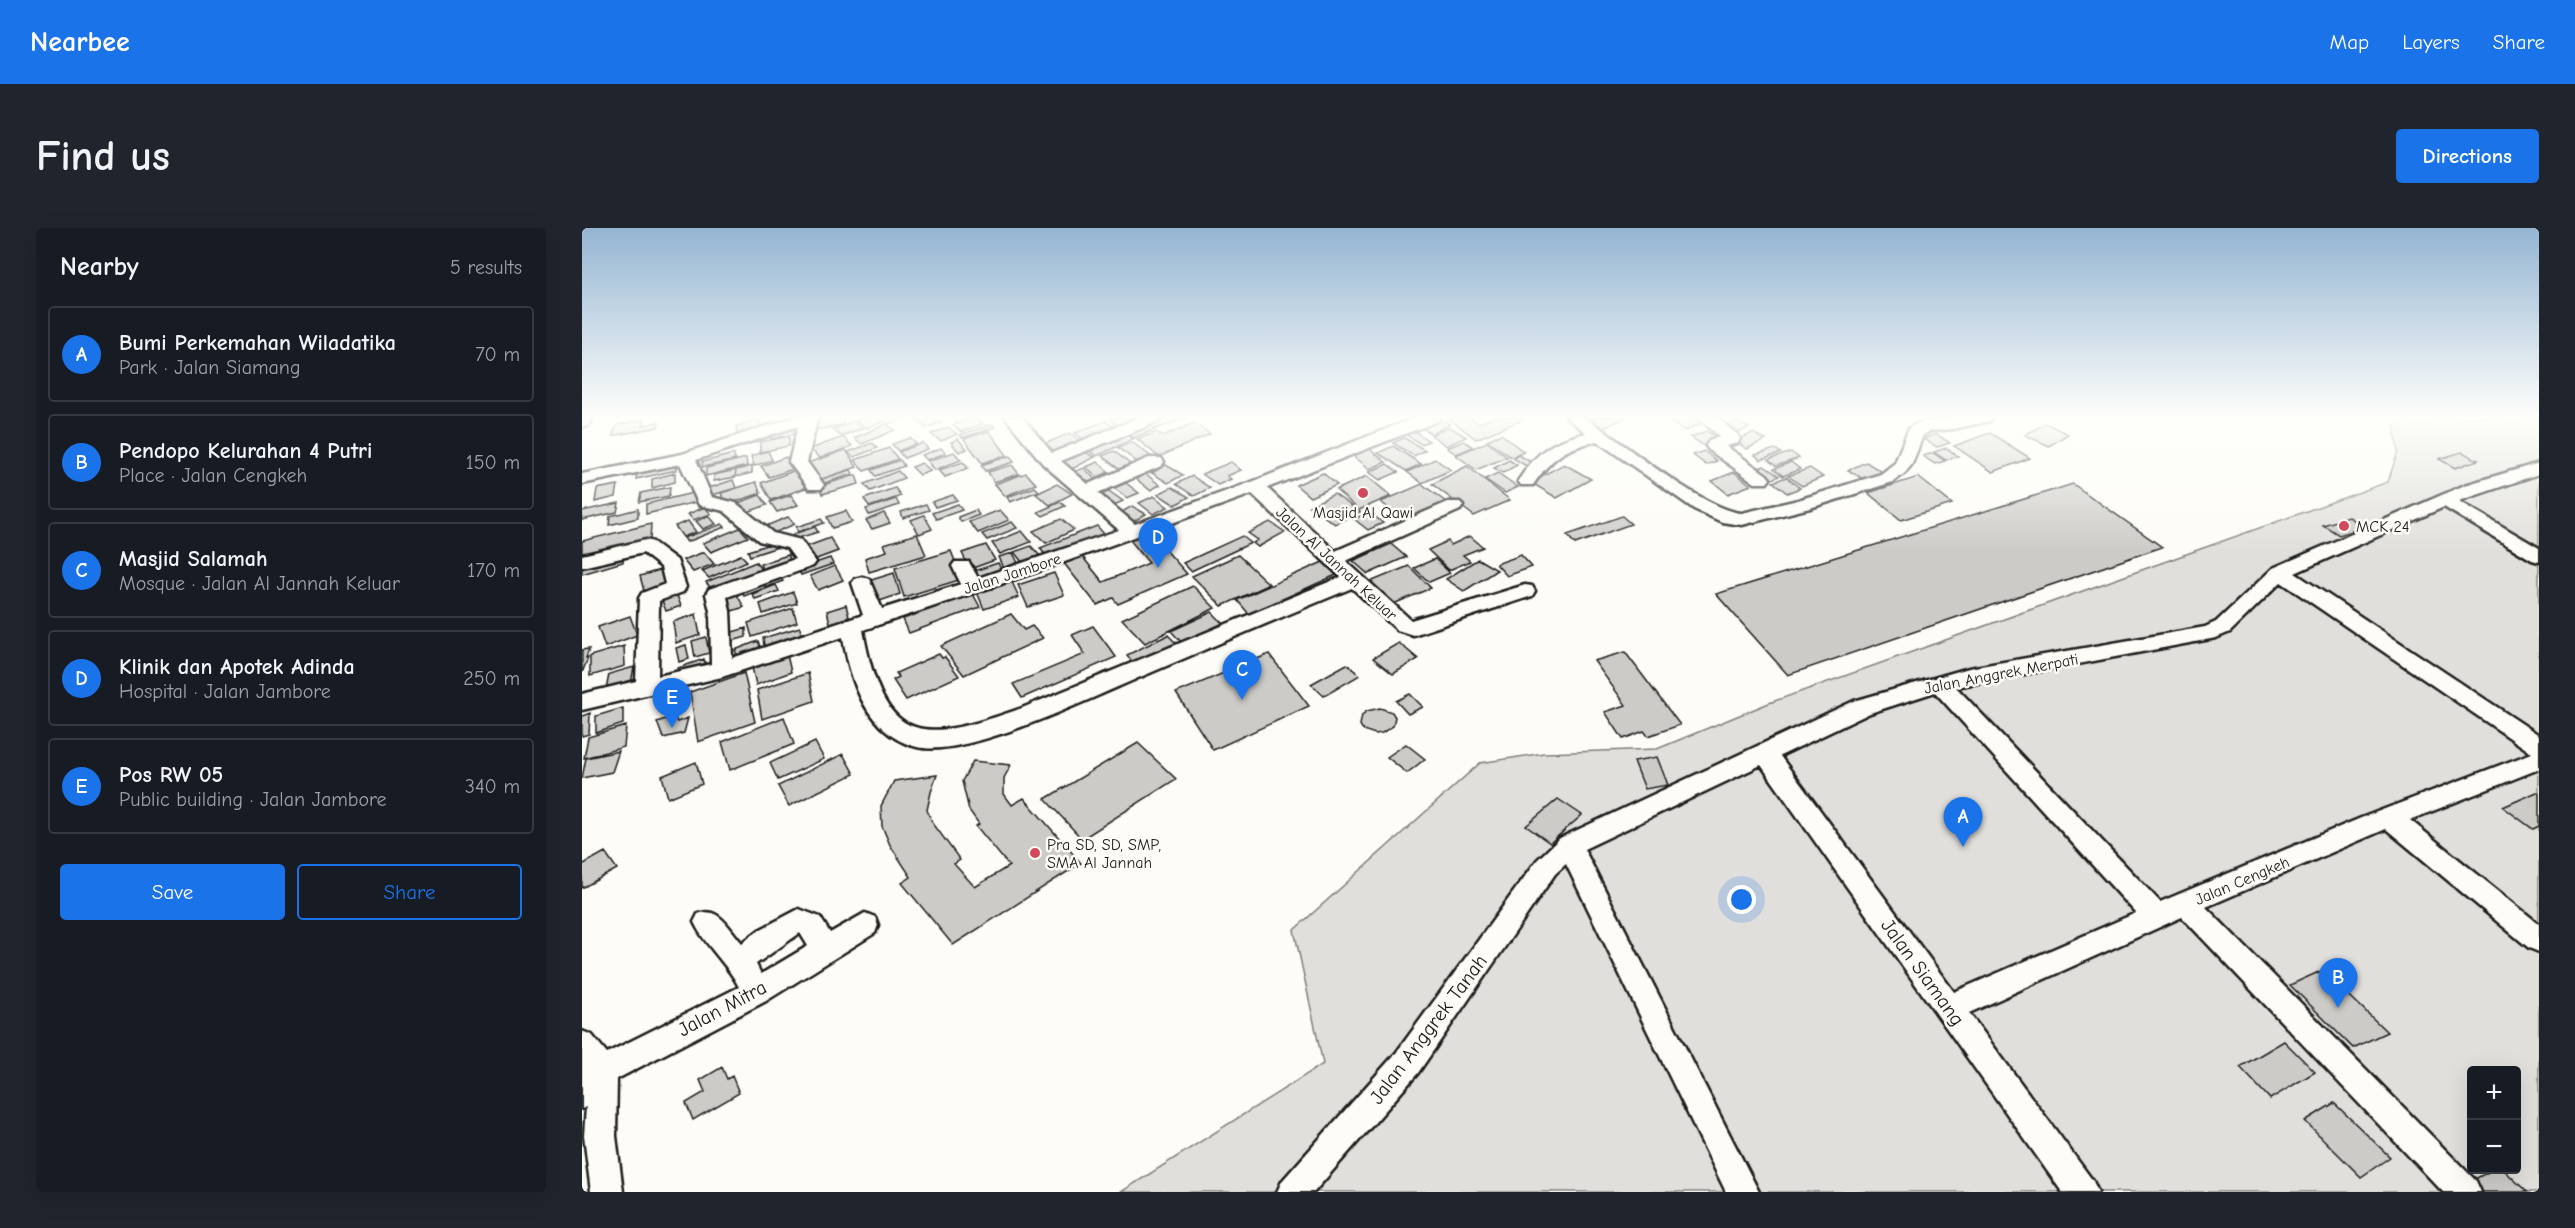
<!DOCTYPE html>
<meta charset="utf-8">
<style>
:root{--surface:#171b24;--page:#20242c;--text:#f1f3f6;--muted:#9ea1a6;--line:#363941;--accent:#1a73e8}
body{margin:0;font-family:"Comic Neue",sans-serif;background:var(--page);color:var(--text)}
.controls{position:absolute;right:18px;bottom:18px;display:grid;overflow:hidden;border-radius:6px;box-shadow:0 6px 24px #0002}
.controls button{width:54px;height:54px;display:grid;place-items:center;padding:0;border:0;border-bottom:2px solid var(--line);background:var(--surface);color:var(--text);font:30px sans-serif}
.you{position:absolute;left:1160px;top:672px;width:21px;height:21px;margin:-15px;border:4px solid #fff;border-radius:50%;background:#1a73e8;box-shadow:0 0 0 9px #1a73e833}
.badge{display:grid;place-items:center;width:39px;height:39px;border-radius:50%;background:var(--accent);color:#fff;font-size:20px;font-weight:700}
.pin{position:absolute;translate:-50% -50px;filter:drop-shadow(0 2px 3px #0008)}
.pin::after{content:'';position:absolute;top:32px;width:21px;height:18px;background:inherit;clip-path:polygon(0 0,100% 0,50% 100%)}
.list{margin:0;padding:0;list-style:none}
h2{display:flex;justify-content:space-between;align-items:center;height:78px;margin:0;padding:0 24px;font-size:26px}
h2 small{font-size:20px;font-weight:400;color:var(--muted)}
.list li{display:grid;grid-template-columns:39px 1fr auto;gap:18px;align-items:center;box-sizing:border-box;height:96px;margin:0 12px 12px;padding:0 12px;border:2px solid var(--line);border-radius:6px}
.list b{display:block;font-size:22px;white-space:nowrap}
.list p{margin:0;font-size:20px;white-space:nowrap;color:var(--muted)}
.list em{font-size:20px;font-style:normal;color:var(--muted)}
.actions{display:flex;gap:12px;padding:18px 24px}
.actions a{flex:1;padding:14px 0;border:2px solid var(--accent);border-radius:6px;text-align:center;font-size:21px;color:var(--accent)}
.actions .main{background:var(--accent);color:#fff}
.map{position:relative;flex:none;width:1957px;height:964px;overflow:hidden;border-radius:6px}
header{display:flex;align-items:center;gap:36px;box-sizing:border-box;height:84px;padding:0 30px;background:var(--accent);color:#fff}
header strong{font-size:28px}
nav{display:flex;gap:33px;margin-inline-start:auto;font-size:21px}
.intro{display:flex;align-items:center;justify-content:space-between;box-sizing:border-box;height:144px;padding:0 36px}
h1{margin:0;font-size:42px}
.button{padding:15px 27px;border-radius:6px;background:var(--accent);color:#fff;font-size:21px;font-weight:700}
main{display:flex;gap:36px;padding:0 36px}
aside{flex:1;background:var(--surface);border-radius:6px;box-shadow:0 6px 24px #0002}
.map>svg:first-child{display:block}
.green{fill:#e0dfdb;stroke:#7e7e7c;stroke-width:1.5;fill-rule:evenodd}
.building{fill:#cccbc8;stroke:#1c1c1c;stroke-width:1.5}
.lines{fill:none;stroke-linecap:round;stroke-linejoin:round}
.minor-casing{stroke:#1c1c1c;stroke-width:5}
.minor{fill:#fdfcf7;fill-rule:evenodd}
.poi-dot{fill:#d1495b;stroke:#fdfcf7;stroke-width:2}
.labels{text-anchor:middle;stroke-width:5;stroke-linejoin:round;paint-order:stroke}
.poi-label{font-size:16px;fill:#1c1c1c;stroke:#fdfcf7;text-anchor:start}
.street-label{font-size:16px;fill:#1c1c1c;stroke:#fdfcf7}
.near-street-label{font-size:20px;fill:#1c1c1c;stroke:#fdfcf7}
</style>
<header>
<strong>Nearbee</strong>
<nav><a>Map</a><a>Layers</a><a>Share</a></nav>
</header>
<div class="intro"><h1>Find us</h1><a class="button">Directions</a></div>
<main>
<aside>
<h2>Nearby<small>5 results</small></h2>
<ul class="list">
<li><span class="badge">A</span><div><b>Bumi Perkemahan Wiladatika</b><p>Park · Jalan Siamang</p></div><em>70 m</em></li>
<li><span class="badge">B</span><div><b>Pendopo Kelurahan 4 Putri</b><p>Place · Jalan Cengkeh</p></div><em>150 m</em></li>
<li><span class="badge">C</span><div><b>Masjid Salamah</b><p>Mosque · Jalan Al Jannah Keluar</p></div><em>170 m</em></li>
<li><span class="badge">D</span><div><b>Klinik dan Apotek Adinda</b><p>Hospital · Jalan Jambore</p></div><em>250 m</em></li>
<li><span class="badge">E</span><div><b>Pos RW 05</b><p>Public building · Jalan Jambore</p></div><em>340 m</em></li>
</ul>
<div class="actions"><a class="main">Save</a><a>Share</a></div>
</aside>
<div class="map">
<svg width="1957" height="964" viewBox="0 0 1957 964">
<rect width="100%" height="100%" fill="#fdfcf7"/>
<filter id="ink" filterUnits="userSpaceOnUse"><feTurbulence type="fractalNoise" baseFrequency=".0167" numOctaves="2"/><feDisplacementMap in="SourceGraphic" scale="12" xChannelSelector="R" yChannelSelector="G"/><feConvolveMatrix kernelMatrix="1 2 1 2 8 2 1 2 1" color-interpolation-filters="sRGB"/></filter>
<g filter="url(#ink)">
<!-- green -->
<path class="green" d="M1836,189H1957V964H539L741,836L712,702L898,535L962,525L1075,521L1187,475L1806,254L1816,223L1812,198ZM1890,842H1934V942H1890Z"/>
<!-- building -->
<path class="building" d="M261,189V197L232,202V190Z
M281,189H324L307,196L303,193L285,200L274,192Z
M341,189H352L359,194L344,200L334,192Z
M393,189L401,196L379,204L371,197Z
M533,189H557L536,198L527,191Z
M579,189H605L551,210L543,202Z
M865,189H887L896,195L912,189H947L894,211Z
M996,189H1045L1017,202Z
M1081,189H1110L1120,195L1103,203Z
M855,190L868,196L850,206L838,199Z
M63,191L61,197L77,194L76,199L30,208L35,197Z
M177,192L179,202L155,207L154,198Z
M272,193L281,200L259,208L250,202Z
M523,193L533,200L502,212L493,205Z
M1155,193L1167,200L1151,207L1138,200Z
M612,195L628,206L577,229L555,211L575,204L581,208Z
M1463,195L1486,206L1467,218L1443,207Z
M304,196L313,202L280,216L272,210Z
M411,196L413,199L380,210L378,207Z
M212,198L213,206L189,211L188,203Z
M366,199L375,206L359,213L349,206Z
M868,199L884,209L865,218L849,207Z
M831,202L847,213L839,216L823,206Z
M407,203L425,227L400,235L382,211Z
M1125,203L1139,212L1123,219L1109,209Z
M540,204L551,211L515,228L504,221Z
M488,205L502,215L471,228L458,218Z
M1171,205L1184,212L1165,221L1153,213Z
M1408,205L1448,230L1411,244L1372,218Z
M919,206L942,224L929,229L905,212Z
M1354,206L1368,215L1355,219L1341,211Z
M207,208V218L178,224V214Z
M261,209L270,218L238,230L228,221Z
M328,210L334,216L316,223L310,216Z
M822,210L843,222L832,228L811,215Z
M376,211L385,221L377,224L369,214Z
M882,213L891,219L874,226L865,220Z
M550,214L571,230L558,236L536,220Z
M905,214L925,229L894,242L874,227Z
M290,215L295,220L272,229L266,224Z
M341,215L346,221L322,230L317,224Z
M811,218L839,236L824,243L796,225Z
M307,220L316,231L282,243L273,232Z
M359,220L364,225L345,232L340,227Z
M786,220L804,234L788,241L770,227Z
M1364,220L1376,228L1364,232L1352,224Z
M1193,221L1199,225L1179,232L1173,227Z
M264,222L275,239L237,252L226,235Z
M186,223L190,232L172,238L169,228Z
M501,223L513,229L486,243L475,236Z
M532,223L548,236L537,241L520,228Z
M1122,223L1135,233L1124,237L1111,227Z
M372,224L379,232L353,242L346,233Z
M1209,224L1217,230L1194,238L1186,232Z
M1880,224L1896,232L1873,240L1857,231Z
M1351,225L1363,233L1353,236L1341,228Z
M152,226L153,232L121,239L120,234Z
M937,227L952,236L946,239L931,230Z
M428,228L432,234L403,243L399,237Z
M204,229L211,241L187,249L179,238Z
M164,230L165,238L124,248V240Z
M853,231L869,242L840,255L825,244Z
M318,232L322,238L293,248L289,242Z
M927,232L935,237L921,245L912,240Z
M381,234L386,240L363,249L357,242Z
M516,234L527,244L516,249L504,239Z
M649,234L659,242L645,248L649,251L636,257L620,246Z
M1209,234L1218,241L1201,248L1192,241Z
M1284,234L1303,246L1286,254L1266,242Z
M95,235V242L54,251L55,244Z
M340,235L349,243L338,247L330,239Z
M805,236L816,244L798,252L787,244Z
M982,236L1009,251L975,270L948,254Z
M430,237L437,246L412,254L406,244Z
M584,237L601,247L586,255L570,245Z
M170,238V245L153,249L154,242Z
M885,238L928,272L892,288L850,256Z
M1182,238L1197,248L1186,253L1171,242Z
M502,240L515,253L501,258L489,245Z
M1228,240L1241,249L1220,258L1206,248Z
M217,241L229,258L189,272L179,255Z
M154,242L153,249L132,253V247Z
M269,242L271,246L239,256L237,252Z
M316,243L322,250L288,263L282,256Z
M1152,244L1169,257L1146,266L1130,253Z
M93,245V254L70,260V251Z
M444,245L454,256L423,268L413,256Z
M741,245L755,257L728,269L714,257Z
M916,245L936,259L923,265L903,251Z
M564,246L578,257L568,262L554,251Z
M274,247L277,256L240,266L238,258Z
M610,248L628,260L612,268L594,256Z
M785,248L809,268L777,282L754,262Z
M1204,249L1218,260L1205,265L1191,254Z
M1336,249L1370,276L1319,292L1286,265Z
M151,252L154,260L127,268L124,261Z
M174,254L179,265L144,277L139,265Z
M544,255L557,265L545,270L532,260Z
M475,256L490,266L468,277L454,266Z
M840,256L868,277L826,296L799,274Z
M1491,256L1580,319L1206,447L1134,366Z
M36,257L34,269L13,274L15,261Z
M88,259L87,268L57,274L59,265Z
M453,259L457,263L428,274L425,269Z
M590,259L607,269L593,277L576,266Z
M313,260L319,268L287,279L282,271Z
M527,263L541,273L530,278L516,269Z
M115,264V274L64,286V276Z
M752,266L778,284L753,296L727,278Z
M178,267L185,277L163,285L156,275Z
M209,267L216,277L195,284L188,274Z
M371,267L375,272L353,279L350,274Z
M572,268L586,279L571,286L557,275Z
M314,271L317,277L287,287L284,281Z
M478,274L483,278L461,288L456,284Z
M37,275L35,284L0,292V283Z
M344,276L347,282L321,290L319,284Z
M376,276L380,282L354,291L350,285Z
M550,278L564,286L549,295L535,287Z
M123,279L129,286L111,292L106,286Z
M56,281V290L27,297L28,288Z
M394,282L397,287L379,294L376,289Z
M418,282L427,292L396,305L387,294Z
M264,283L270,294L250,300L245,289Z
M787,284L801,295L786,302L772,291Z
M302,285L308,295L290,301L284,292Z
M342,287L350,301L337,306L329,292Z
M127,288L134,296L121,301L114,293Z
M1040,288L1049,296L993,316L985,307Z
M206,289L213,296L187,307L179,300Z
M1767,289L1783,299L1757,307L1741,297Z
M239,291L242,295L216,304L214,299Z
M479,291L492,302L464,315L451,303Z
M106,293L114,304L101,309L93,298Z
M430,294L435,300L405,312L400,306Z
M688,294L703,304L676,319L671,315L676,312L666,305Z
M69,296L68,313L0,330V313Z
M140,296L143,299L105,314L102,310Z
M515,298L522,306L464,328L458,320Z
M233,299L236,304L213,311L211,306Z
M158,300L166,309L129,324L121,315Z
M440,303L449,314L418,326L410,315Z
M568,304L605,346L536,376L531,370L515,377L481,334L499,327L521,354L567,335L548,312Z
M335,306L344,327L287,344L283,330L305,323L302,316Z
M660,308L669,315L609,343L601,335Z
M888,308L901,319L881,327L888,333L867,342L846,322L866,313L869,317Z
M248,310L256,323L229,333L221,320Z
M194,314L196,319L168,328L166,323Z
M809,316L824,329L786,346L771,333Z
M404,317L413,332L388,341L380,325Z
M449,318L458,328L441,335L432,324Z
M369,323L380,351L322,369L313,340Z
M122,324L132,336L111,344L101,332Z
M43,325L41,334L0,346V336Z
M431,325L436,335L422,340L417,329Z
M159,327L165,333L127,350L120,343Z
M206,327L210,336L182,346L178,336Z
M656,327L687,356L640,378L610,348Z
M939,327L950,339L925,348L914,336Z
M248,330L251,336L219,347L216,341Z
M853,331L868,345L847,354L832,340Z
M896,331L915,342L882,363L864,351Z
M174,334L179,342L130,362L124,354Z
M741,334L754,347L667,386L655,372Z
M416,335L419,341L389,351L386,345Z
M253,338L261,352L236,362L228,348Z
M827,338L849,360L809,377L788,354Z
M84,340L89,358L63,367L58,348Z
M312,345L318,366L292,375L286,353Z
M472,345L482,367L446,379L436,357Z
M197,346L201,353L162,368L158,360Z
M429,352L437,369L402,381L395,364Z
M194,357L197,363L173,371L170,366Z
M611,358L633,380L563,415L540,391Z
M93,362L99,378L84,383L78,367Z
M211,364L215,375L181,386L178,376Z
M154,365L162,379L150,383L143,369Z
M391,366L398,379L327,405L321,391Z
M264,377L267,389L248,395L245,383Z
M211,380L215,394L170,409L166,395Z
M630,384L641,395L600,415L589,403Z
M114,386L118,407L94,415L91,394Z
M429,386L442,402L450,398L461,410L382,447L359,418Z
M48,388L55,407L23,419L16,399Z
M511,398L534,429L440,470L431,456L503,426L490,407Z
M218,399L219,407L182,418L181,410Z
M164,400V409L147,414V405Z
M586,407L595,416L553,437L545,427Z
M124,409L127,425L113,429L110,413Z
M176,413L179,421L156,430L153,422Z
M817,415L836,431L811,446L791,430Z
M104,417L107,431L97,434L94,420Z
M42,418L43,438L8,448V428Z
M7,421L4,430H6L0,445V422Z
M1043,424L1098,497L1066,508L1062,503L1041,511L1023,484L1044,477L1012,433Z
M357,426L360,430L363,429L377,448L324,472L311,452L317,449L314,445Z
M687,426L727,478L631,522L594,465Z
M205,427L209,444L174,457L170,439Z
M122,431L124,438L97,447L96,440Z
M765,436L778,447L742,468L729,456Z
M52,439L49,455L24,462L27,446Z
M162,445L173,494L116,514L108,464Z
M226,445L232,473L180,491L175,462Z
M828,466L841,479L826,486L814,473Z
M41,480V496L14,505V488Z
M798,480L810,484L813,489L811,498L800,505L793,506L781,502L778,497L780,487L785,483Z
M8,485L7,506L0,508V488Z
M92,488L95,494L106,490L102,505L81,510L75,494Z
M202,489L212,516L148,542L140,514Z
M44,498L42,519L2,530L6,509Z
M233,514L242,531L196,552L188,535Z
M556,515L594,551L500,611L463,571Z
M824,516L843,531L825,545L805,529Z
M37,523L30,544L0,550L4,530Z
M261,526L272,546L207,578L196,558Z
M1075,529L1086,557L1063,561L1052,533Z
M391,533L429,537L422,550V566L430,577L442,570L499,635L371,717L320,655L329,649L308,617L300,598L299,578L312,553L355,547L349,564L345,582L350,594L378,632L372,636L393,659L427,638L394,598L397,596L387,582L380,553Z
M114,534L120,556L86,570L80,548Z
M1955,564L1957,566V598L1951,601L1921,579Z
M976,571L1000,587L968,615L944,598Z
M23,624L35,641L0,660V637Z
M1741,742L1805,804L1771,820L1708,757Z
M1702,813L1733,844L1688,871L1658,839Z
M140,839L145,851L150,848L157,865L111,892L104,875L123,864L118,852Z
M1752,875L1808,929L1779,949L1723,893Z
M1910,942H1922L1945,964H1900L1889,953Z"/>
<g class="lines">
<defs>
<path id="minor" d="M0,189H12L6,198L0,199Z
M212,189H236L225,234L242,257L239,261H227L207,234L216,198L114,232L130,269L154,275L191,305L219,312L234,334L231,338L145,369L148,383L150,430L281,387L270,355L273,351L280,349L287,351L300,381L379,356L370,338L373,334H387L396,350L537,302L461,236L423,189H440L470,225L558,189H580L578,193L479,233L506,256L567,230H579L582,234L579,238L516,265L553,296L667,255L835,189H858L856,193L685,260L753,323L866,274H878L881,278L878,282L764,333L829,392L943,357L950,358L953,363L950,368L831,407L815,402L770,360C702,388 635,416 568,445C517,466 386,531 335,519C286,507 268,453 261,409L140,449L0,482V466L54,453L57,370L60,365L83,356L79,339L61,325L0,339V327L64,312L71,314L95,332L104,359L101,364L77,373L76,448L129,436L128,383L124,366L127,361L213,331L205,320L177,313L142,283L117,277L98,236L0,256V246L100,226ZM670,266L759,349L440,480C341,515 302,520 281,402L455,344Z
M984,189H1003C1036,212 1124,283 1160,285L1216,272L1299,246L1313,235L1327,200L1338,194L1380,189H1410L1408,193L1371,201L1348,203L1341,207L1330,236L1323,245L1311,254L1228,280L1160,297L1140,294L1112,281L1015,213C982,221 971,228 951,257H939L936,253C956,222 969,214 1004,205Z
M1116,189H1134L1156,207L1158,211L1156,215L1144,218L1185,247L1188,251L1185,255H1173L1127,222L1124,218L1127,212L1138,209Z
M1957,235V246L1877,273L1957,320V334L1950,332L1862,279L1713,345L1957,507V541L1828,592L1957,696V724L1947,720L1804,601L1624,679L1894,953L1899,964H1861L1600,689L1387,785L1511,953L1516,964H1480L1179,537L1002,621L1177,964H1144L984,636L973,646L836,845L732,964H695L700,953L814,825L955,632L978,610L1272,473L1387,440L1623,399L1634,394L1691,340L1883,257ZM1699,354L1950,525L1779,590L1578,674L1374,459L1634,410L1648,404ZM1353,464L1554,685L1372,764L1198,528L1288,485Z
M217,681L238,689L248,705L283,685L293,689L296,697L293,705L184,773L35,851L34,908L41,964H9L2,908L4,879L0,881V803L10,807L25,825L157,759C145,735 123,718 112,694L116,686C137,678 147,701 160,715L177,702ZM218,705L226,718L179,746L174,736Z"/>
</defs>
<!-- minor casing -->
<use href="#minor" class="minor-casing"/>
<!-- minor -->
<use href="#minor" class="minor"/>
</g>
</g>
<!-- sky -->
<linearGradient id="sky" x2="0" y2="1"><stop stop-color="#94b5d2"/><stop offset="0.58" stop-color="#fefefb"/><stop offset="1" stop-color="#fefefb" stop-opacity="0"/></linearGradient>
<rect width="1957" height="324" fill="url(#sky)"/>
<!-- markers -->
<g class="poi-dot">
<circle cx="781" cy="265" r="6"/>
<circle cx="1762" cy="298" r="6"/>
<circle cx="453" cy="625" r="6"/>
</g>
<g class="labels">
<!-- poi labels -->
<g class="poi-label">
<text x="781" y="290" text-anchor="middle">Masjid Al Qawi</text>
<text x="1774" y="304">MCK 24</text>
<text x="465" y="622">Pra SD, SD, SMP,<tspan x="465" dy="18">SMA Al Jannah</tspan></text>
</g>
<!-- street labels -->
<g class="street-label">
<text transform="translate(755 335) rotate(43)" y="6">Jalan Al Jannah Keluar</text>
<text transform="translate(430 345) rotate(-18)" y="6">Jalan Jambore</text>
<text transform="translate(1419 445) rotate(-11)" y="6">Jalan Anggrek Merpati</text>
<text transform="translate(1660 652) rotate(-23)" y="6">Jalan Cengkeh</text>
</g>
<!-- near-street labels -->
<g class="near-street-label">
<text transform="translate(1341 744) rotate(54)" y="7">Jalan Siamang</text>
<text transform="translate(140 780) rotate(-28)" y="7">Jalan Mitra</text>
<text transform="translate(846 801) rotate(-53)" y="7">Jalan Anggrek Tanah</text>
</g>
</g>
</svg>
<div class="controls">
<button>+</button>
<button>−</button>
</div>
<div class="you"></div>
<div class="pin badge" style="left:1381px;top:619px">A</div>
<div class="pin badge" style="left:1756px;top:780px">B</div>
<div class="pin badge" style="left:660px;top:472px">C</div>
<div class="pin badge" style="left:576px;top:340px">D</div>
<div class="pin badge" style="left:90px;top:500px">E</div>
</div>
</main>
